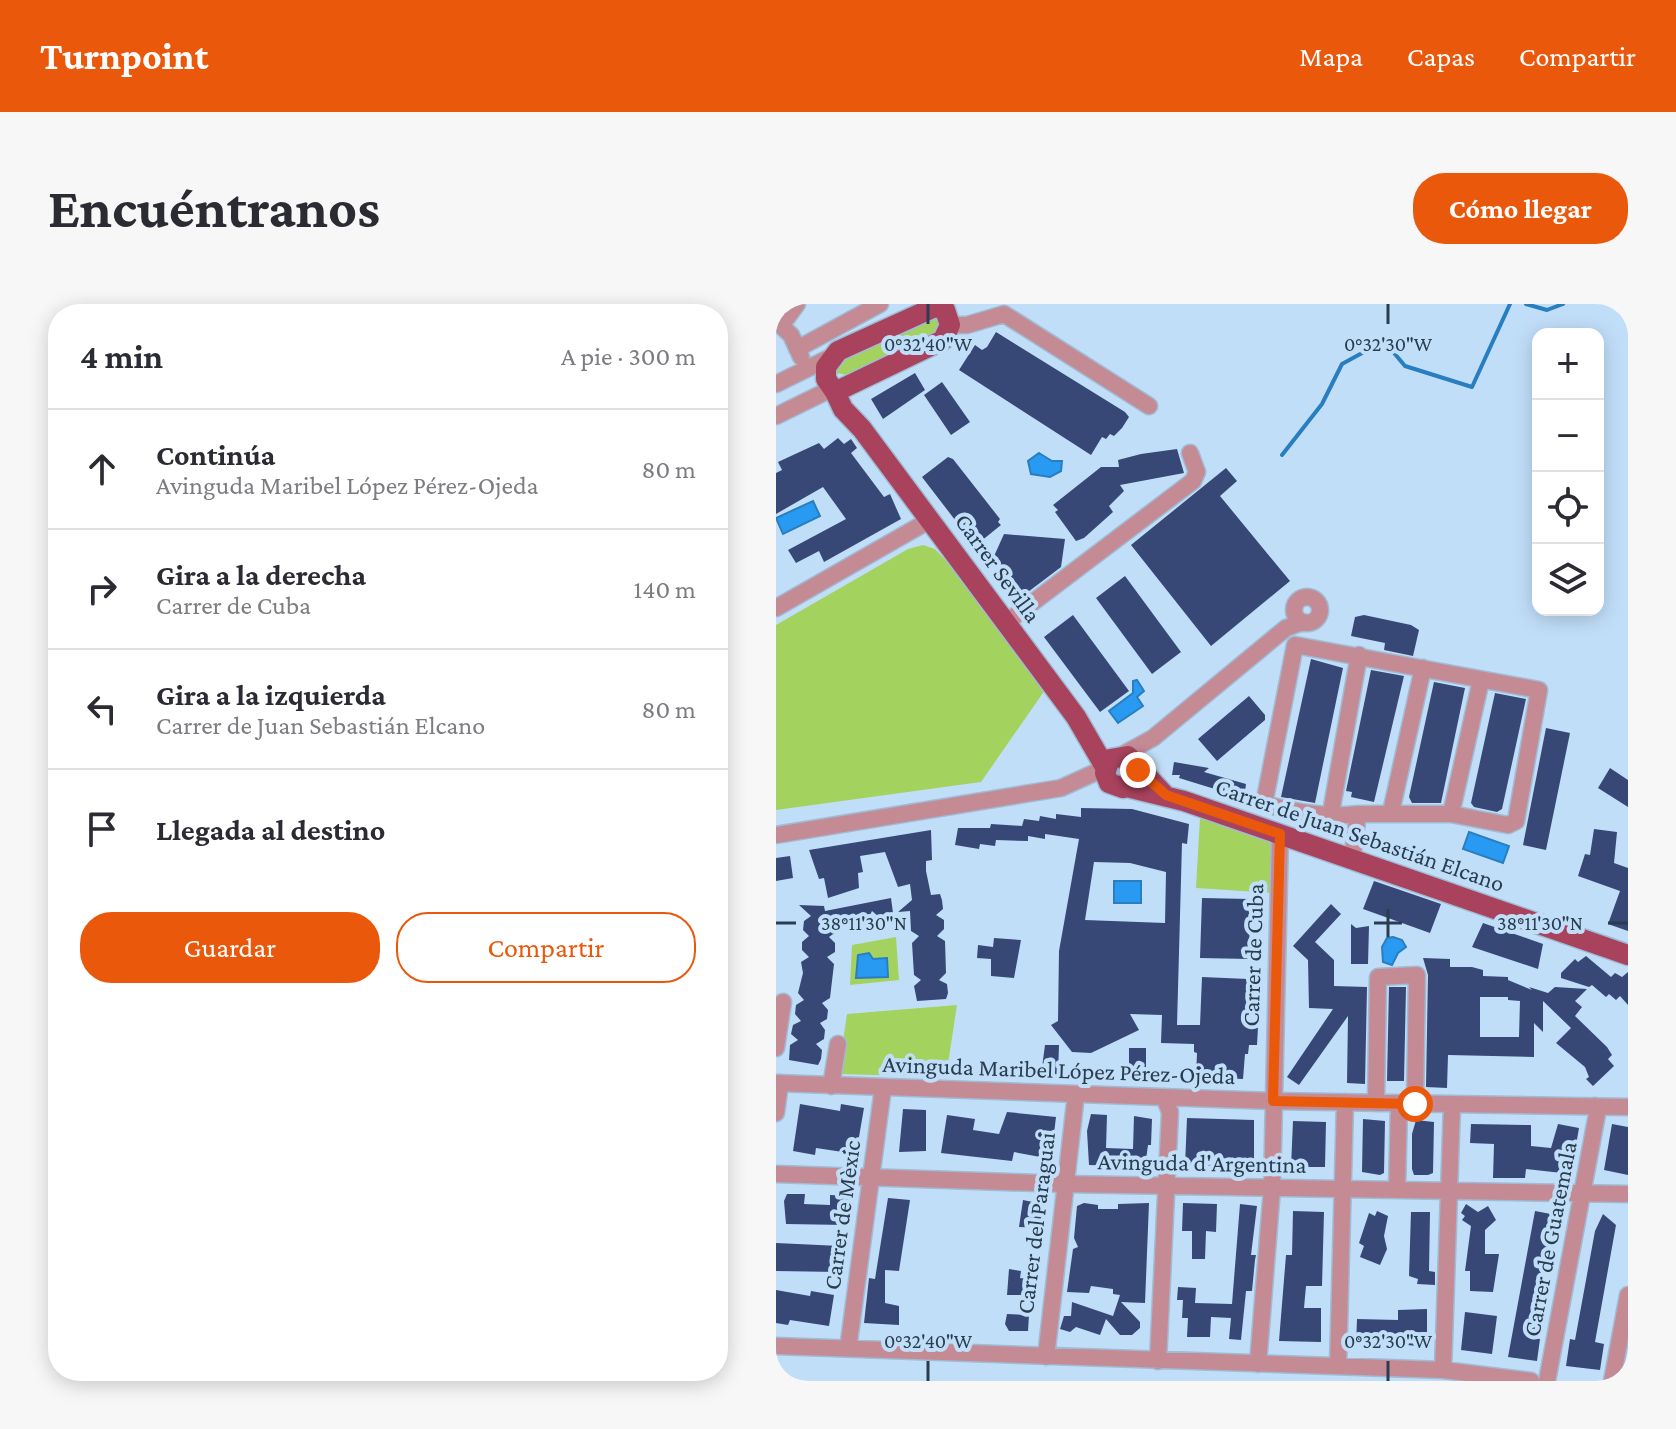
<!DOCTYPE html>
<html lang="es">
<meta charset="utf-8">
<style>
:root{--surface:#fff;--page:#f7f7f7;--text:#2b2b33;--muted:#7c7c81;--line:#e1e1e2;--accent:#ea580c}
body{margin:0;font-family:"Crimson Pro",serif;background:var(--page);color:var(--text)}
.controls{position:absolute;right:24px;top:24px;display:grid;overflow:hidden;border-radius:16px;box-shadow:0 4px 20px #0003}
.controls button{width:72px;height:72px;display:grid;place-items:center;padding:0;border:0;border-bottom:2px solid var(--line);background:var(--surface);color:var(--text);font:40px sans-serif}
.stop{position:absolute;width:24px;height:24px;margin:-18px;border:6px solid #ea580c;border-radius:50%;background:#fff}
.stop.end{background:#ea580c;border-color:#fff;box-shadow:0 2px 8px #0008}
.list{margin:0;padding:0;list-style:none}
h2{display:flex;justify-content:space-between;align-items:center;height:104px;margin:0;padding:0 32px;font-size:34px}
h2 small{font-size:26px;font-weight:400;color:var(--muted)}
.list li{display:grid;grid-template-columns:52px 1fr auto;gap:24px;align-items:center;box-sizing:border-box;height:120px;padding:0 32px;border-top:2px solid var(--line)}
.list b{display:block;font-size:30px;white-space:nowrap}
.list p{margin:0;font-size:26px;white-space:nowrap;color:var(--muted)}
.list em{font-size:26px;font-style:normal;color:var(--muted)}
.actions{display:flex;gap:16px;padding:24px 32px}
.actions a{flex:1;padding:18px 0;border:2px solid var(--accent);border-radius:32px;text-align:center;font-size:28px;color:var(--accent)}
.actions .main{background:var(--accent);color:#fff}
.icon{flex:none;width:44px;height:44px;fill:none;stroke:currentColor;stroke-width:2;stroke-linecap:round;stroke-linejoin:round}
.map{position:relative;flex:none;width:852px;height:1077px;overflow:hidden;border-radius:32px}
header{display:flex;align-items:center;gap:48px;box-sizing:border-box;height:112px;padding:0 40px;background:var(--accent);color:#fff}
header strong{font-size:38px}
nav{display:flex;gap:44px;margin-inline-start:auto;font-size:28px}
.intro{display:flex;align-items:center;justify-content:space-between;box-sizing:border-box;height:192px;padding:0 48px}
h1{margin:0;font-size:56px}
.button{padding:20px 36px;border-radius:32px;background:var(--accent);color:#fff;font-size:28px;font-weight:700}
main{display:flex;gap:48px;padding:0 48px}
aside{flex:1;background:var(--surface);border-radius:32px;box-shadow:0 4px 20px #0003}
.map>svg:first-child{display:block}
.green{fill:#a4d25e}
.water{fill:#299af1;stroke:#297ec0;stroke-width:2}
.lines{fill:none;stroke-linecap:round;stroke-linejoin:round}
.stream{stroke:#297ec0;stroke-width:4}
.building{fill:#374876;fill-rule:evenodd}
.minor-casing{stroke:#a0bbd4;stroke-width:19}
.major-casing{stroke:#a0bbd4;stroke-width:23}
.minor{stroke:#c58b95;stroke-width:16}
.major{stroke:#a9435d;stroke-width:20}
.route{stroke:#ea580c;stroke-width:10}
.ticks{fill:none;stroke:#293d4f;stroke-width:3}
.labels{text-anchor:middle;stroke-width:8;stroke-linejoin:round;paint-order:stroke}
.street-label{font-size:24px;fill:#293d4f;stroke:#c1def9}
.ticks-label{font-size:20px;text-anchor:middle;fill:#293d4f;stroke:#c1def9;stroke-width:8;stroke-linejoin:round;paint-order:stroke}
</style>
<header>
<strong>Turnpoint</strong>
<nav><a>Mapa</a><a>Capas</a><a>Compartir</a></nav>
</header>
<div class="intro"><h1>Encuéntranos</h1><a class="button">Cómo llegar</a></div>
<main>
<aside>
<h2>4 min<small>A pie · 300 m</small></h2>
<ul class="list">
<li><svg class="icon" aria-label="ahead" viewBox="0 0 24 24"><path d="M12 20V5M6 11l6-6 6 6"/></svg><div><b>Continúa</b><p>Avinguda Maribel López Pérez-Ojeda</p></div><em>80 m</em></li>
<li><svg class="icon" aria-label="right" viewBox="0 0 24 24"><path d="M7 20v-9h11M14 6l5 5-5 5"/></svg><div><b>Gira a la derecha</b><p>Carrer de Cuba</p></div><em>140 m</em></li>
<li><svg class="icon" aria-label="left" viewBox="0 0 24 24"><path d="M17 20v-9H6M10 6l-5 5 5 5"/></svg><div><b>Gira a la izquierda</b><p>Carrer de Juan Sebastián Elcano</p></div><em>80 m</em></li>
<li><svg class="icon" aria-label="arrive" viewBox="0 0 24 24"><path d="M6 21V4h12l-3 4 3 4H6"/></svg><div><b>Llegada al destino</b></div></li>
</ul>
<div class="actions"><a class="main">Guardar</a><a>Compartir</a></div>
</aside>
<div class="map">
<svg width="852" height="1077" viewBox="0 0 852 1077">
<rect width="100%" height="100%" fill="#c1def9"/>
<!-- green -->
<path class="green" d="M150,14H161L165,20L162,27L72,71L60,69L61,58Z
M147,241L159,245L170,257L269,386L205,478L0,506V321L132,245Z
M424,514L500,541L497,589L420,584Z
M120,633L123,676L74,681L76,641Z
M181,701L170,773L62,770L71,710Z"/>
<!-- water -->
<path class="water" d="M263,149L276,157H286L285,167L274,173L255,170L252,157Z
M37,197L44,212L7,230L0,214Z
M361,376L368,387L361,393L367,402L342,419L333,407L357,389V377Z
M693,528L733,542L727,559L687,545Z
M338,577H365V599H338Z
M617,633L626,636L630,643L622,649L616,661L607,658L606,643L611,634Z
M93,649L97,655L111,654L112,673L80,674L82,651Z"/>
<g class="lines">
<!-- stream -->
<path class="stream" d="M750,0L771,6L787,0
M506,151L546,100L566,60L608,37L629,62L696,83L734,0"/>
</g>
<!-- building -->
<path class="building" d="M220,28L349,108L353,113L346,124L338,132L334,130L330,135L326,133L315,151L183,66L199,41L206,46L211,43Z
M139,69L149,86L107,115L95,95Z
M166,78L194,118L175,131L148,91Z
M62,134L68,140L75,135L81,144L75,149L108,193L114,190L125,215L48,258L43,247L20,259L12,246L70,215L47,183L0,210V169L6,166L2,158L43,139L48,145Z
M401,145L408,169L344,181L348,187L333,202L337,208L308,234L300,237L279,208L282,206L277,201L325,163H343L342,156L365,150Z
M172,153L177,155L224,215L222,218L225,221L199,242L146,173Z
M450,164L461,177L444,192L514,277L435,342L355,241Z
M228,230L289,235L285,263L252,288L237,286L232,279L233,271L223,270L224,264L218,263L219,250Z
M349,272L405,348L376,370L320,294Z
M297,311L353,387L324,408L268,333Z
M588,311L635,321L643,326L637,352L608,346L609,339L575,332L579,313Z
M535,355L567,364L539,499L505,493Z
M595,366L628,372L598,498L575,493L576,488L570,487Z
M658,378L689,384L665,499H636L633,493Z
M719,389L750,395L726,505L721,508L698,503L695,499Z
M473,392L489,411V416L441,457L422,435Z
M770,424L794,429L770,546L747,541Z
M398,458L433,464L428,468L470,480L468,494L403,474L404,471H396Z
M834,464L852,476V503L822,484Z
M305,504L356,505L413,520L411,540L406,539L401,721H424L426,673L472,675L470,722L482,723L481,741H473L472,750H469L467,775L420,773L421,749L418,748V740L385,739L386,711L354,710L363,726L315,749L296,748L275,721L282,717L283,647L303,535L269,530V535L252,532V537L220,536L219,542L204,540L203,545L179,541L182,524H214L215,520L246,522L248,515L263,517L264,512L280,515V510L305,513ZM318,558L354,559L390,568L389,619L309,616Z
M818,525L841,528L838,559L852,564V627L832,620L844,587L802,572L809,550L814,551Z
M155,526L156,556L150,557V567L155,591L164,590L166,596L167,605L160,611L168,616V625L161,632L169,637L170,669L163,676L171,680L172,689L170,695L141,697L138,682L145,676L138,671L136,639L143,632L135,627L134,607L122,608L136,596L134,580L122,583L109,548L84,552L87,568L82,569L83,584L52,594L48,574L43,575L33,546Z
M14,552L17,574L0,577V554Z
M598,577L665,600L654,629L587,605Z
M115,594L117,609L112,612L103,613L96,607L92,615L60,618V628L53,633L59,639V648L51,653L58,660L54,694L46,699L52,706L51,715L44,719L49,726L48,735L40,740L46,746L45,755L42,761L13,756L14,741L22,736L15,730L17,721L25,717L19,710L20,701L28,696L22,689L27,669L25,658L33,653L26,646V638L33,632L27,626L28,617L35,612L23,601L48,602L49,607Z
M426,594L474,595L473,655L424,654Z
M555,600L565,610L539,638L558,656V682L591,683L589,780L571,779L572,712L523,781L511,773L557,705L533,704L532,656L517,642Z
M707,619L767,640L762,665L696,643Z
M575,620L580,624L593,622L592,660H575Z
M218,634L245,636L238,674L215,672V655L201,654L202,641L217,643Z
M810,652L835,673L839,669L846,673L852,668V701L844,692L840,696L833,690L830,693L816,681L813,683L785,674V669L799,655L802,658Z
M647,654L674,655V663H696L707,666V672L732,673V676L756,686L753,683L772,689L779,683L811,685L799,697L806,703L799,712L831,743L836,751L832,755L838,762L817,782L810,775L813,773L809,763L780,739L795,724L767,697V728L758,719V753L672,751L671,784L650,783L652,671ZM704,693H732V696L744,697L743,733H704Z
M613,683H630L628,777H611Z
M269,741H283L282,771H265Z
M353,744H370V775L353,774Z
M24,800L64,807L65,800L88,804L80,850L40,844L39,851L17,847Z
M127,805L150,806V847L123,848Z
M231,808L280,813L275,855L238,848L236,857L165,849L171,811L199,815L197,826L223,830Z
M315,810L331,811L330,844L357,845L358,812L376,815L375,841H372L369,863L313,861L311,827Z
M411,814L478,816V862L409,861Z
M587,815L609,817L608,869L604,871L586,868Z
M640,816L658,818L657,869L652,871H638L636,865V830Z
M517,817L550,818L549,863H515Z
M695,820L755,821V842L775,844L782,820L803,824L795,870L750,865L749,874H717L718,840L694,839Z
M836,820L852,823V871L828,866Z
M11,890H29L28,900L54,901V891L73,892L70,921L10,920L8,897Z
M112,894L134,896L123,967L109,966V999L123,1002V1021L88,1019L93,974L99,975Z
M247,896L271,901L269,924L243,923Z
M308,899L322,901V905H342V900L373,899L369,999L345,998L364,1018V1024L356,1031H344L330,1015L324,1031L300,1023L294,1028L284,1025L288,1012H295L296,998L337,1012L344,991L337,990V985L315,982L313,989L291,988L297,945L302,943L298,934L301,902Z
M407,899L441,900L440,928L430,927L429,955H416V927H406Z
M464,900L481,902L475,951H480L479,956L476,987H470L465,1036L453,1035L455,1014L435,1013L434,1033H411L412,1014H406L407,996H401L402,983L420,984L419,999L456,1000Z
M690,900L702,908L712,902L720,916L709,926V950H723L717,988L694,987V967H689L695,922L686,916L689,912L685,909Z
M517,907L548,908L546,982H530L528,1004H545V1038L503,1037L510,951H516Z
M601,907L612,912L608,932L611,945L604,961L584,953L588,942L583,939L593,909L599,912Z
M759,907L780,911L757,1034L764,1035L761,1057L732,1053Z
M635,908H654L653,967L659,968V981L641,980L642,975L633,972Z
M827,910L840,921L819,1038L828,1040L824,1066L790,1062L794,1035L799,1036L819,927Z
M0,939L64,942L63,968L0,967Z
M233,965L245,967L244,974L260,976L259,991H231Z
M0,986L34,992L35,987L58,991L53,1022L14,1016L12,1021L0,1019Z
M651,1005V1043L591,1037V1041H580L581,1015L622,1016V1006Z
M689,1008L721,1012L716,1050L685,1046Z
M231,1010L253,1011L252,1027H233L229,1020Z"/>
<g class="lines">
<defs>
<path id="minor" d="M0,17L15,31L25,53
M174,21H191L228,10L373,102
M5,22L21,0
M21,45L104,0
M0,80L53,54
M0,112L55,85
M518 306a13 13 0 1 1 26 0a13 13 0 1 1-26 0Z
M0,304L154,216
M231,318L417,177L421,168L414,149
M346,451L377,434L510,324L527,318
M615,508L647,364
M675,510L705,376
M554,514L583,351
M0,531L285,484L329,464
M576,555L582,510H675L732,521L740,517L763,386L519,341L488,500C521,508 548,514 582,510
M0,744L7,698
M0,779L497,797L852,803
M55,782L62,740
M600,799L602,673L641,671L639,800
M0,809L4,779
M0,870L289,880L852,890
M621,886L623,799
M0,1042L667,1066L755,1077
M72,1045L107,784
M270,1053L300,790
M382,1057L394,808L388,793
M482,1060L496,884L504,530
M562,1062L569,798
M667,1066L676,800
M771,1077L821,810L819,802
M836,1077L852,991"/>
<path id="major" d="M159,3L169,6L174,21L167,36L59,88L50,75V63L62,47Z
M59,88L67,105L86,125L300,413L329,463
M362,466L356,480L347,484L333,479L329,469L334,455L352,452L387,489
M351,483L408,497L852,651"/>
</defs>
<!-- minor casing -->
<use href="#minor" class="minor-casing"/>
<!-- major casing -->
<use href="#major" class="major-casing"/>
<!-- minor -->
<use href="#minor" class="minor"/>
<!-- major -->
<use href="#major" class="major"/>
</g>
<g class="lines">
<!-- route -->
<path class="route" d="M362,466L390,491L504,530L497,797L639,800"/>
</g>
<!-- ticks -->
<path class="ticks" d="M152,0V20M612,0V20M612,605V633M0,619H20M598,619H626M832,619H852M152,1057V1077M612,1057V1077"/>
<g class="labels">
<!-- street labels -->
<g class="street-label">
<text transform="translate(222 264) rotate(54)" y="8">Carrer Sevilla</text>
<text transform="translate(584 531) rotate(19)" y="8">Carrer de Juan Sebastián Elcano</text>
<text transform="translate(477 651) rotate(-88)" y="8">Carrer de Cuba</text>
<text transform="translate(283 766) rotate(2)" y="8">Avinguda Maribel López Pérez-Ojeda</text>
<text transform="translate(426 859) rotate(1)" y="8">Avinguda d'Argentina</text>
<text transform="translate(66 911) rotate(-82)" y="8">Carrer de Mèxic</text>
<text transform="translate(260 919) rotate(-83)" y="8">Carrer del Paraguai</text>
<text transform="translate(774 935) rotate(-79)" y="8">Carrer de Guatemala</text>
</g>
</g>
<g class="ticks-label">
<text x="152" y="47">0°32'40"W</text>
<text x="612" y="47">0°32'30"W</text>
<text x="88" y="626">38°11'30"N</text>
<text x="764" y="626">38°11'30"N</text>
<text x="152" y="1044">0°32'40"W</text>
<text x="612" y="1044">0°32'30"W</text>
</g>
</svg>
<div class="controls">
<button>+</button>
<button>−</button>
<button><svg class="icon" aria-label="locate" viewBox="0 0 24 24"><circle cx="12" cy="12" r="6"/><path d="M12 2v4M12 18v4M2 12h4M18 12h4"/></svg></button>
<button><svg class="icon" aria-label="layers" viewBox="0 0 24 24"><path d="M12 4l9 5-9 5-9-5zM3 14l9 5 9-5"/></svg></button>
</div>
<div class="stop" style="left:639px;top:800px"></div>
<div class="stop end" style="left:362px;top:466px"></div>
</div>
</main>
